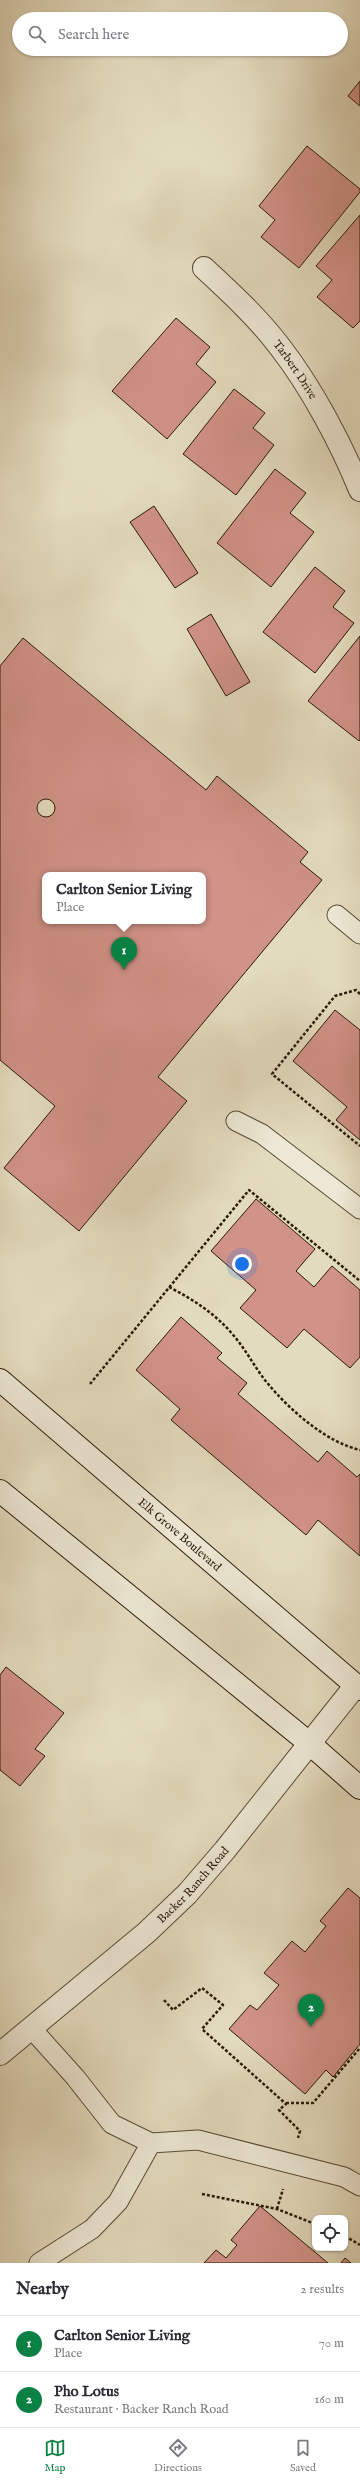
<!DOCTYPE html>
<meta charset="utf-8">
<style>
:root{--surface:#fff;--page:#f2f2f3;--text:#2b2b33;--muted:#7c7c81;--line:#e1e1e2;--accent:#0b8043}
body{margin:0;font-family:"IM FELL English",serif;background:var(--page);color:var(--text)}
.controls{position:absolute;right:12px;bottom:12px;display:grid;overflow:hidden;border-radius:8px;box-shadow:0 1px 3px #0004}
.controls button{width:36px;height:36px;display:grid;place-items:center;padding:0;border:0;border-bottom:1px solid var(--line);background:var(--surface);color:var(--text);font:20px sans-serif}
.you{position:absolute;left:242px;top:1264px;width:14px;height:14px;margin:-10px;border:3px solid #fff;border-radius:50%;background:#1a73e8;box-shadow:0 0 0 6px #1a73e833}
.badge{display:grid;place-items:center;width:26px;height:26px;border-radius:50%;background:var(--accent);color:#fff;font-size:13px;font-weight:700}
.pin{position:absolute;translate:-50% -33px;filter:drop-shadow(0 1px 2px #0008)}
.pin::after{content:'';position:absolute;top:21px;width:14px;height:12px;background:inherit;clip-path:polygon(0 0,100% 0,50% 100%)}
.popup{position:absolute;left:42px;top:872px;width:164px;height:52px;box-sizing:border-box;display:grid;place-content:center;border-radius:8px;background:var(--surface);filter:drop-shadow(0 1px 3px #0005);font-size:13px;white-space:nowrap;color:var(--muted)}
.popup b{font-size:15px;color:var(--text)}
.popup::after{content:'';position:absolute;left:50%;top:100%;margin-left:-8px;border:8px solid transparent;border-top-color:var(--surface)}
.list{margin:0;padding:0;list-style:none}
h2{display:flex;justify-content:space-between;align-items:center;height:52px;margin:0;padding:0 16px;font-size:17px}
h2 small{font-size:13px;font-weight:400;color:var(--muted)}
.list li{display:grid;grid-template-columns:26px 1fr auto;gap:12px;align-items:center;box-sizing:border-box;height:56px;padding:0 16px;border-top:1px solid var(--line)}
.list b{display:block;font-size:15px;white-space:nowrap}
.list p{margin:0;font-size:13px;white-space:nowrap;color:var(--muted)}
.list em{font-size:13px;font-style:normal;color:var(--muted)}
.icon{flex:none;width:22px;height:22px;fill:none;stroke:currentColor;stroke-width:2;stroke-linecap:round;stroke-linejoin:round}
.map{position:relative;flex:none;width:360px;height:2263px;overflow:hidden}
.search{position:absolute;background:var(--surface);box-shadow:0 1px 3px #0004;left:12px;right:12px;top:12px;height:44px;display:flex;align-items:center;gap:10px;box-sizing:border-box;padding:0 14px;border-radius:22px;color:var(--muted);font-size:15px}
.sheet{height:164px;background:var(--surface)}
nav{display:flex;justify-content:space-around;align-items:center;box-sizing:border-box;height:56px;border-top:1px solid var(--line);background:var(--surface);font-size:11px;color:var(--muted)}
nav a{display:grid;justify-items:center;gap:2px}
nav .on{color:var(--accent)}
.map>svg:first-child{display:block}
.building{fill:#d19288;stroke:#2a1b0a;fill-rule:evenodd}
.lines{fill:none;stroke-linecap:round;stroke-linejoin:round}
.service-casing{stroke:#584b37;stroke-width:21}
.minor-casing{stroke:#584b37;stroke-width:24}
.tertiary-casing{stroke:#584b37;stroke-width:24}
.secondary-casing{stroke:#2a1b0a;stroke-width:24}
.path{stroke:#2a1b0a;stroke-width:2.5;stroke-dasharray:3 2;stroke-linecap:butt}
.service{stroke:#ede8d5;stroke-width:19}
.minor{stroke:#ede8d5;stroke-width:22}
.tertiary{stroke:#ede8d5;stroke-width:22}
.secondary{stroke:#ede8d5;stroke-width:22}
.labels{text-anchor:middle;stroke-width:3.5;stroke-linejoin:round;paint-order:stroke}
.street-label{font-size:12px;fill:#2a1b0a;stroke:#ede8d5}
</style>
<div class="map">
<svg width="360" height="2263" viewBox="0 0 360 2263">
<rect width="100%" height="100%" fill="#e3dbbe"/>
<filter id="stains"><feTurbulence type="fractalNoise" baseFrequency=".005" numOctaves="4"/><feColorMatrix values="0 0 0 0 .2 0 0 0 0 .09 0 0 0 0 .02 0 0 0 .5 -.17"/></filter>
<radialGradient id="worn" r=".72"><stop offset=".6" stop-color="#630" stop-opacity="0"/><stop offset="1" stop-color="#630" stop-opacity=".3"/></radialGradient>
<!-- building -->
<path class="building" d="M360,81V106L348,96Z
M307,146L360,189V192L299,268L261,237L275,220L259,206Z
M360,215V321L353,328L317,297L332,280L316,266Z
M176,318L210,347L196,364L216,382L167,439L112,391Z
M234,389L265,413L253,428L274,445L236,495L183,454Z
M275,469L306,493L290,513L314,532L271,587L217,543Z
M154,506L198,573L175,588L130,522Z
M315,567L345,591L333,607L354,623L315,673L263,632Z
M211,614L250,682L226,696L187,629Z
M360,636V740L359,741L308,701Z
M23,638L206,790L217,776L308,852L300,862L322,880L158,1077L187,1101L79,1231L4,1168L55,1106L0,1060V666ZM45,875H203V921H45Z
M37 808a9 9 0 1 1 18 0a9 9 0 1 1-18 0Z
M335,1010L360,1030V1140L336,1120L347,1107L293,1061Z
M256,1199L315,1249L296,1271L314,1287L332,1266L360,1290V1357L350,1368L304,1329L287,1348L240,1308L256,1290L211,1251Z
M181,1317L222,1353L217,1358L247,1383L238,1394L318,1462L327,1451L357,1477L360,1474V1556L318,1520L306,1535L171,1420L180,1409L136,1370Z
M6,1667L64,1713L35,1749L45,1756L20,1786L0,1770V1675Z
M348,1888L360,1898V2044L333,2077L326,2070L305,2094L229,2029L250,2005L257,2010L279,1985L264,1973L292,1941L305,1952L326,1926L320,1921Z
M260,2206L328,2263H204L216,2250L226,2258L237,2245L231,2240Z
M345,2258L351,2263H341Z"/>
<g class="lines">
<defs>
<path id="service" d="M337,915L360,934
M236,1121L262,1134L360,1209
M31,2028L75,2077L112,2124L151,2143L198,2140L344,2177L360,2186
M39,2263L92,2229L118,2202L151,2143"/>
<g id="minor">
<path id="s1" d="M204,268C231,293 258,318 280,347C311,387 341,443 360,490"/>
</g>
<g id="tertiary">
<path id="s2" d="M0,2054L146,1933L187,1894L225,1850L356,1685"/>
</g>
<g id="secondary">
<path id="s3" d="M0,1380L360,1689"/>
<path d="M0,1491L309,1743L360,1788"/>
</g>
</defs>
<!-- service casing -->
<use href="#service" class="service-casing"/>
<!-- minor casing -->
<use href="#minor" class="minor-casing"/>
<!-- tertiary casing -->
<use href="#tertiary" class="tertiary-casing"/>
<!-- secondary casing -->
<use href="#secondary" class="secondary-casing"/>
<!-- path -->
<path class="path" d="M360,994L356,990L335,996L272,1074L360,1146
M169,1287C194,1300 216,1314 234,1336C247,1351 256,1370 269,1385C291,1411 326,1442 360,1450
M90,1384L249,1190L360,1281
M164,2000L173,2010L202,1988L223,2005L202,2029L286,2104L279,2110L300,2131L298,2138
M286,2103H313L360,2048
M202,2194L277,2209L315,2224
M277,2209L283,2189
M345,2236L360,2245"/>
<!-- service -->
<use href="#service" class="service"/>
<!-- minor -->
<use href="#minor" class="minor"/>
<!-- tertiary -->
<use href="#tertiary" class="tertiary"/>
<!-- secondary -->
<use href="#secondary" class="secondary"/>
</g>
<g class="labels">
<!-- street labels -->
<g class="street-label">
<text dy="4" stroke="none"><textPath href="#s1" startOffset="137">Tarbert Drive</textPath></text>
<text dy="4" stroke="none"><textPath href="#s3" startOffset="237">Elk Grove Boulevard</textPath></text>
<text dy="4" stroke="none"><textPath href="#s2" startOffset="257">Backer Ranch Road</textPath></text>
</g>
</g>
<rect width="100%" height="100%" filter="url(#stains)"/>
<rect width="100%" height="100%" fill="url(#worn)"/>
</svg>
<div class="controls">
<button><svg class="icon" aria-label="locate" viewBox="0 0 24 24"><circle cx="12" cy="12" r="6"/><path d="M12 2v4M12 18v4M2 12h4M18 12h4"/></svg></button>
</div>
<div class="you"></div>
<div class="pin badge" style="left:124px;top:970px">1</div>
<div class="popup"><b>Carlton Senior Living</b>Place</div>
<div class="pin badge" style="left:311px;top:2027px">2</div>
<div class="search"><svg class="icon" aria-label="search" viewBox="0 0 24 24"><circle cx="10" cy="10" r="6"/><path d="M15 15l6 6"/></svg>Search here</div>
</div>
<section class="sheet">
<h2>Nearby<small>2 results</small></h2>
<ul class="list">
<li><span class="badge">1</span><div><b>Carlton Senior Living</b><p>Place</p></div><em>70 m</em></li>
<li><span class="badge">2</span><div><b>Pho Lotus</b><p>Restaurant · Backer Ranch Road</p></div><em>160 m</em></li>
</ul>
</section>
<nav>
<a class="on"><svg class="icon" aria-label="map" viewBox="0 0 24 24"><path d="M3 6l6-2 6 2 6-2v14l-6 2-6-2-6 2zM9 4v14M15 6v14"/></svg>Map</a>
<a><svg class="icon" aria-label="directions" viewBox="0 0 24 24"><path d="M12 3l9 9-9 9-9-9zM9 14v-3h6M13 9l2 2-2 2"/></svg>Directions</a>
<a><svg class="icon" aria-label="saved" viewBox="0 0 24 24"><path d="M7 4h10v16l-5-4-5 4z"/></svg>Saved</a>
</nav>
